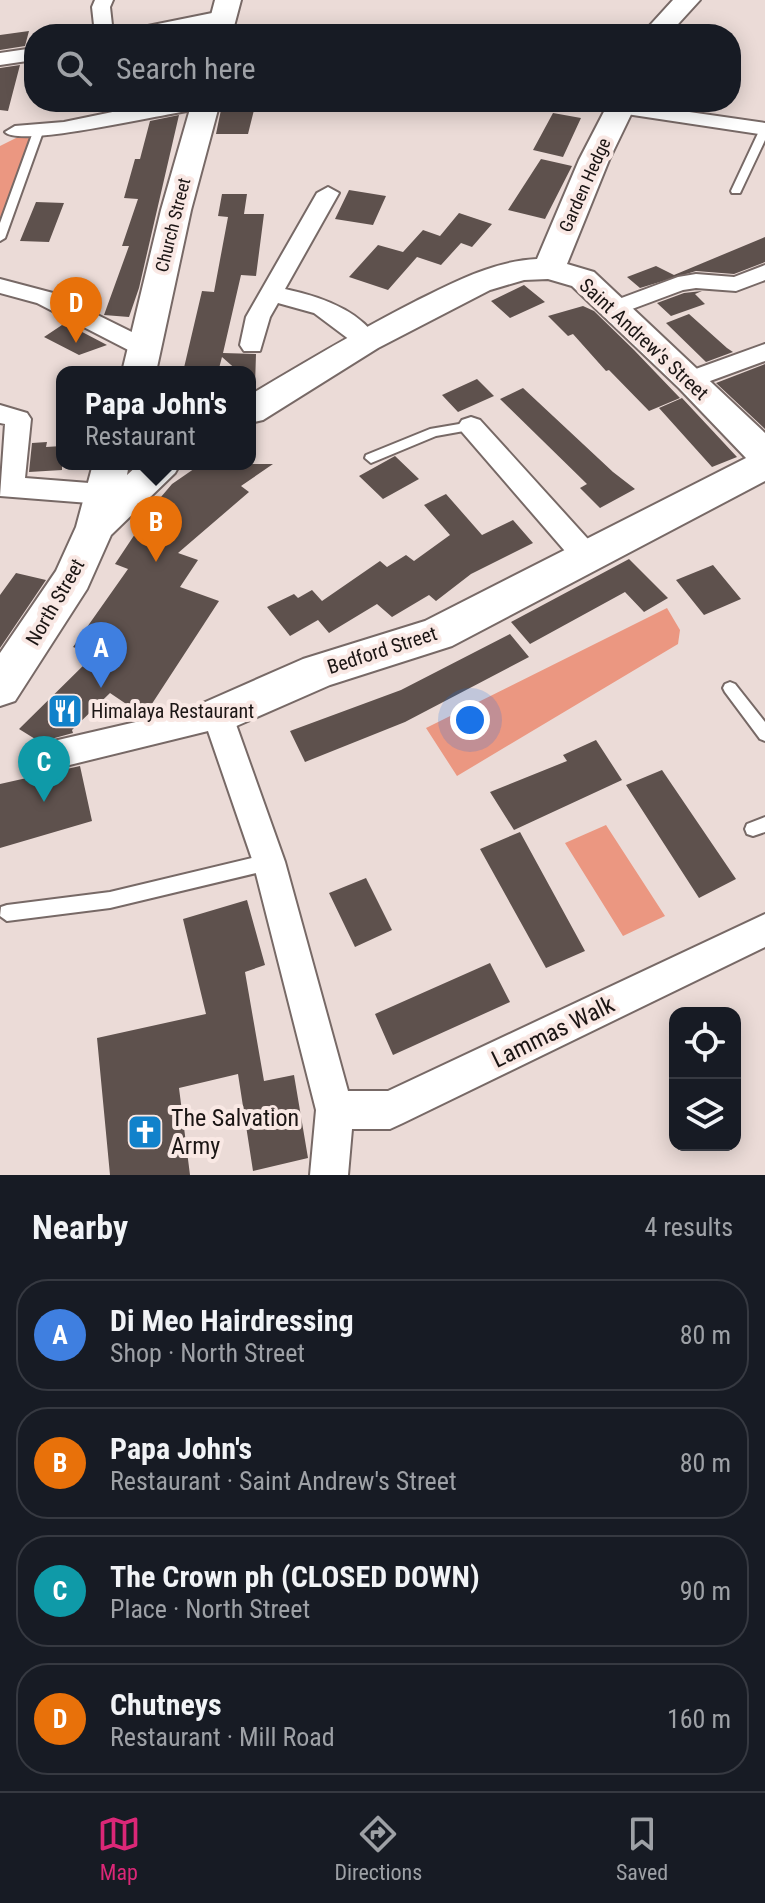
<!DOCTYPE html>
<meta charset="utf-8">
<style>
:root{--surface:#171b24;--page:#242831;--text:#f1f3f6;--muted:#9ea1a6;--line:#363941;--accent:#db2777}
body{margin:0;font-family:"Roboto Condensed",sans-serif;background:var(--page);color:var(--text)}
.controls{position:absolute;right:24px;bottom:24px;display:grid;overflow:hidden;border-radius:16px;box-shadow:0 4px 20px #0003}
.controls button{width:72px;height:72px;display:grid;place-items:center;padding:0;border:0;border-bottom:2px solid var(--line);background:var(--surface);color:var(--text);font:40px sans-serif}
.you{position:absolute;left:470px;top:720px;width:28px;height:28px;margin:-20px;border:6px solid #fff;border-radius:50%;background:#1a73e8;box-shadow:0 0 0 12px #1a73e833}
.badge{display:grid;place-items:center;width:52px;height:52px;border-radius:50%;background:var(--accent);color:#fff;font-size:26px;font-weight:700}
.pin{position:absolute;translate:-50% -66px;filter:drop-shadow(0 2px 4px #0008)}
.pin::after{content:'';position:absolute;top:42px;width:28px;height:24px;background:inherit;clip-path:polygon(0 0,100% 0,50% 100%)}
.popup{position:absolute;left:56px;top:366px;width:200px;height:104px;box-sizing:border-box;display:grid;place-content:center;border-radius:16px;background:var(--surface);filter:drop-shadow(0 2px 6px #0005);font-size:26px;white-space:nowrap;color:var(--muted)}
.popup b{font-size:30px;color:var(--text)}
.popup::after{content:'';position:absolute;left:50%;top:100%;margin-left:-16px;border:16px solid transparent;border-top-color:var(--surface)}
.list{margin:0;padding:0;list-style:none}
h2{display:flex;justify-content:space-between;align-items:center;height:104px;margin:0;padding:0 32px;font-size:34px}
h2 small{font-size:26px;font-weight:400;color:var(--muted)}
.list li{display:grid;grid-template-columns:52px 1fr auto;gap:24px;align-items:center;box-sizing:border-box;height:112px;margin:0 16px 16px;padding:0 16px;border:2px solid var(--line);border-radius:32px}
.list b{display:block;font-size:30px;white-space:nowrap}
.list p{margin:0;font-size:26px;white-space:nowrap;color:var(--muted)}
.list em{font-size:26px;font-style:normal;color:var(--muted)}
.icon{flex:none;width:44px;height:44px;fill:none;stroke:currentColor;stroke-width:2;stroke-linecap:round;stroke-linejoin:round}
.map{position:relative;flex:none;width:765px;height:1175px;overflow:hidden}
.search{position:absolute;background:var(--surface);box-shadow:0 4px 20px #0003;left:24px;right:24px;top:24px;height:88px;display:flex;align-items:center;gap:20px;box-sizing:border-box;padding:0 28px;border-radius:32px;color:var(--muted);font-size:30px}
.sheet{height:616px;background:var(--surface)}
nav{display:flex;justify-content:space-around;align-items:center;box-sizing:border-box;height:112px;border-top:2px solid var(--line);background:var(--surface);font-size:22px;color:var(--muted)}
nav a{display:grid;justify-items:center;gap:4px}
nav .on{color:var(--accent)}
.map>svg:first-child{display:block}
.green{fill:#eb9781}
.building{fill:#5e514d}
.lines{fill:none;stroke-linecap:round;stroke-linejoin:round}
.lane-casing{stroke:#776966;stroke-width:4}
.street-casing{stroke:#776966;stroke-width:4}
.secondary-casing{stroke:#776966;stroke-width:4}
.lane{fill:#fff;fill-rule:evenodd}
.street{fill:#fff;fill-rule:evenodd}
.secondary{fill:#fff;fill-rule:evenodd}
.labels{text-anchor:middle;stroke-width:8;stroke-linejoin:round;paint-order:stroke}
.far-street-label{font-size:18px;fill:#1b1514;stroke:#f9e8e4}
.street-label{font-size:20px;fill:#1b1514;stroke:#f9e8e4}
.poi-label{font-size:20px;fill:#1b1514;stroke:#f9e8e4;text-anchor:start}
.near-street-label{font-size:24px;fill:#1b1514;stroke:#f9e8e4}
.near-poi-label{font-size:24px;fill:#1b1514;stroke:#f9e8e4;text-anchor:start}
</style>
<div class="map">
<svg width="765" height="1175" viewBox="0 0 765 1175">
<rect width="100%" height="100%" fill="#ebdbd7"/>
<!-- green -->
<path class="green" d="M18,137H30L0,225V146Z
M667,608L680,630L678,644L457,776L426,728Z
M606,825L665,916L623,936L565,843Z"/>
<!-- building -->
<path class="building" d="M29,31L25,46L0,50V35Z
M20,65L8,111L0,110V68Z
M222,105L255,106L248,134H216Z
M553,113L581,118L563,157L533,150Z
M179,115L139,288L129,317L104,315L129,246H122L138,199L124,198L135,159H140L150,121Z
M541,159L572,166L545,219L508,210Z
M349,190L386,196L373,225L335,219Z
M222,194H247L244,214H264L256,276L241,275L223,353L256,354L255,386L250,382V372H239L222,357L218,372H183L202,291L214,292L228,217L218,216Z
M36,202L64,203L49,242L20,241Z
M459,213L492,224L472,247L461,243L441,265L417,257L388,290L349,277L378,245L403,252L423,230L440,236Z
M765,237V262L734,274L696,271L640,288L627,277L656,266L674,275Z
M524,285L545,302L510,318L491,301Z
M702,291L695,294L705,304L671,316L657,303L684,293Z
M583,306L594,311L634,350L680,398L649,411L609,370L606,371L573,334L568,336L548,316Z
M689,314L727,348L733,352L706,362L666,323Z
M65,323L107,345L79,355L44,337Z
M765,364V429L716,383Z
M477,379L494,396L458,412L442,395Z
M523,388L613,472L635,489L600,508L580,488L587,484L500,399Z
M682,398L737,457L712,467L659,408Z
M47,442L46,447L62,446V470L29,472L32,443Z
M395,456L419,479L383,499L359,476Z
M201,464H273L241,486L249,492L178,553L198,560L180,587L219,601L144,716L110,693L72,730L73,733L40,742L19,729L94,655L73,647L128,569L115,564L155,504L172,484Z
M446,494L482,535L513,520L533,543L471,574L436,601L429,595L392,617L377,604L329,633L318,620L290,636L267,607L294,594L298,598L312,590L322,601L380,561L387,567L406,555L414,561L450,535L424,505Z
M629,559L668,598L644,612L625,592L530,644L511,622Z
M713,565L741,599L704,615L676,580Z
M16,573L46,580L0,648V595Z
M510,634L529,657L405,722L305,762L290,731L401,690Z
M596,740L622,780L514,830L490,792L567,761L563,755Z
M80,766L92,821L0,848V784Z
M662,770L736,879L699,898L626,785Z
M520,832L585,951L546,968L480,849Z
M366,878L392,930L355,947L329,893Z
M247,900L265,965L245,972L264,1081L294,1075L308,1158L253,1171L238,1074L179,1088L190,1175H110L97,1038L206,1014L183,919Z
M490,963L510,1002L393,1055L375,1014Z"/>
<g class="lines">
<defs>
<path id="lane" d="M765,126V140L741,191L740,193H732L731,191L760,129Z
M38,129L43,132L5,238L0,241V223L33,132Z
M471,422L475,423L477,426L475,429L436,436L371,463L365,458L366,455L430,429Z
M730,682L735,684L765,722V741L760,739L725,692L723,688L725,684Z
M765,817V832L753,836L747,834L745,829L747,824Z
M269,854L275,857L277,862L275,867L269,870L110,908L7,921L0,916L1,907L7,905L110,892Z"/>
<path id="street" d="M95,0H113L110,7L113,34H95L92,7Z
M222,11L231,16L228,20L160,34H124L133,29Z
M34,48V60L0,65V53Z
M161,102H216L206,108C174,111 20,149 5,132L15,126L64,122Z
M620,102L765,123V135L613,112L610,108Z
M328,187L339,193L285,289C318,296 359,309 378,340L374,346H358L314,313L278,303L270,317L260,351H244L240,345L246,317L317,193Z
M765,265V280L736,291L696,288L683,290L616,315L608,313L604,308L608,303L678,277L696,274L734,277Z
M0,279L53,293L154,343L158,349L154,355H138L37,303L0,293Z
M765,344V361L691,388L682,386L679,380L682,374Z
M0,405L27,413L31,419L25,478L102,484L111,487L115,494L111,501L102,504L0,496L5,424L0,423Z
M471,417L480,420L597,549L601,557L597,565L587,568L577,565L462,432L458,426L462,420Z
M218,703L229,707L233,716L285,862L348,1091H388L765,914V947L403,1123L390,1129H352L348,1175H310L316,1110L253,862L208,731L45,771L34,767L30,757L34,747L45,743Z"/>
<path id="secondary" d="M215,0H241L232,34H206Z
M673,0H700L669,34H642Z
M192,102H220L191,210L156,372H122L161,210Z
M609,102H637L609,160L567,264L594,272L765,433V481L452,646L330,685L218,734L203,729L196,716L203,703L303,659L425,621L746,458L679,388L572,286L548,279L524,280L490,290L378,348L263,420L250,423V395C305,362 359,330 416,301C454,282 494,261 537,259L579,160Z
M93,464H129L127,475L139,464H180L175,473L111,535L87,589L15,701L0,706V653L56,571L76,527Z"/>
</defs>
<!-- lane casing -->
<use href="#lane" class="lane-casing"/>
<!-- street casing -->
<use href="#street" class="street-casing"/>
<!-- secondary casing -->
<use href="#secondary" class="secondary-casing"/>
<!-- lane -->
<use href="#lane" class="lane"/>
<!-- street -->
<use href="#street" class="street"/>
<!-- secondary -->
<use href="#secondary" class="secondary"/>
</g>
<!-- icons -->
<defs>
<symbol id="restaurant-square" viewBox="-11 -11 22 22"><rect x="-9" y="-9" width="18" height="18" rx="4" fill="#1182cb" stroke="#f9e8e4"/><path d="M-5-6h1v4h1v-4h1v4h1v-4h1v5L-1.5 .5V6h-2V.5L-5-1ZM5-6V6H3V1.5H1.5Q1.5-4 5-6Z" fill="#fff"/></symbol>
<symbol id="church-square" viewBox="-11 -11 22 22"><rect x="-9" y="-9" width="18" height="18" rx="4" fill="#1182cb" stroke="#f9e8e4"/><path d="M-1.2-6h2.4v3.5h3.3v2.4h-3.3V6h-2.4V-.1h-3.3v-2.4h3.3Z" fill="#fff"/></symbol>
</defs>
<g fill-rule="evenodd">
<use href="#restaurant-square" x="45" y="691" width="40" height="40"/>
<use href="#church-square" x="125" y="1112" width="40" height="40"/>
</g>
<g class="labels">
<!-- far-street labels -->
<g class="far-street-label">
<text transform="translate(585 185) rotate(-66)" y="6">Garden Hedge</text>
<text transform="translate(173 225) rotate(-76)" y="6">Church Street</text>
</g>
<!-- street labels -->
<g class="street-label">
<text transform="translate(644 339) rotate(43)" y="7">Saint Andrew's Street</text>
<text transform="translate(55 602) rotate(-60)" y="7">North Street</text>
<text transform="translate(382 650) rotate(-18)" y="7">Bedford Street</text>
</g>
<!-- poi labels -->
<g class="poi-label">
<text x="91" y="718">Himalaya Restaurant</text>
</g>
<!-- near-street labels -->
<g class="near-street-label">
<text transform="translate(553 1032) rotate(-26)" y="8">Lammas Walk</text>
</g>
<!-- near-poi labels -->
<g class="near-poi-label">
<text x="171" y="1126">The Salvation<tspan x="171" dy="28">Army</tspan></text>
</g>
</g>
</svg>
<div class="controls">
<button><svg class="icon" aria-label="locate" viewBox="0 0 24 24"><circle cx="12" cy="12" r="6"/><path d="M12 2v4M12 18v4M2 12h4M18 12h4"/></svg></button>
<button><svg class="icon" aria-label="layers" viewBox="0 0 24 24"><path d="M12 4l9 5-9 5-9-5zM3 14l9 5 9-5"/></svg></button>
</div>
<div class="you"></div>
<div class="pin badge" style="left:101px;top:688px;background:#3f7fe0">A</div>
<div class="pin badge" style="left:156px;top:562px;background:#e8710a">B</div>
<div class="popup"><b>Papa John's</b>Restaurant</div>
<div class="pin badge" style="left:44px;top:802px;background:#0f9aa8">C</div>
<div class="pin badge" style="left:76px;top:343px;background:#e8710a">D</div>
<div class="search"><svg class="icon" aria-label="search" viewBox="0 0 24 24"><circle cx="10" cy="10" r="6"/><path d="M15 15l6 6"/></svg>Search here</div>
</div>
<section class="sheet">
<h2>Nearby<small>4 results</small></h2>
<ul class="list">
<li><span class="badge" style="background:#3f7fe0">A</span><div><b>Di Meo Hairdressing</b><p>Shop · North Street</p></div><em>80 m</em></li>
<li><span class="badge" style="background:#e8710a">B</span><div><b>Papa John's</b><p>Restaurant · Saint Andrew's Street</p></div><em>80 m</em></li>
<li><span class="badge" style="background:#0f9aa8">C</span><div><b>The Crown ph (CLOSED DOWN)</b><p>Place · North Street</p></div><em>90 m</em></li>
<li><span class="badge" style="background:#e8710a">D</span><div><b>Chutneys</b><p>Restaurant · Mill Road</p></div><em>160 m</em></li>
</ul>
</section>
<nav>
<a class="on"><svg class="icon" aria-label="map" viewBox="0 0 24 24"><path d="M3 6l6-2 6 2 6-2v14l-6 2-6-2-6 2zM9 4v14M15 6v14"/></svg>Map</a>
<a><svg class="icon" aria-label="directions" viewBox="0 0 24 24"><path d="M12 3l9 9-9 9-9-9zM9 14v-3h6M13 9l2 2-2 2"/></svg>Directions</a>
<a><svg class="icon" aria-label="saved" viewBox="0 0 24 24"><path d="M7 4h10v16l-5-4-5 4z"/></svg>Saved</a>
</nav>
